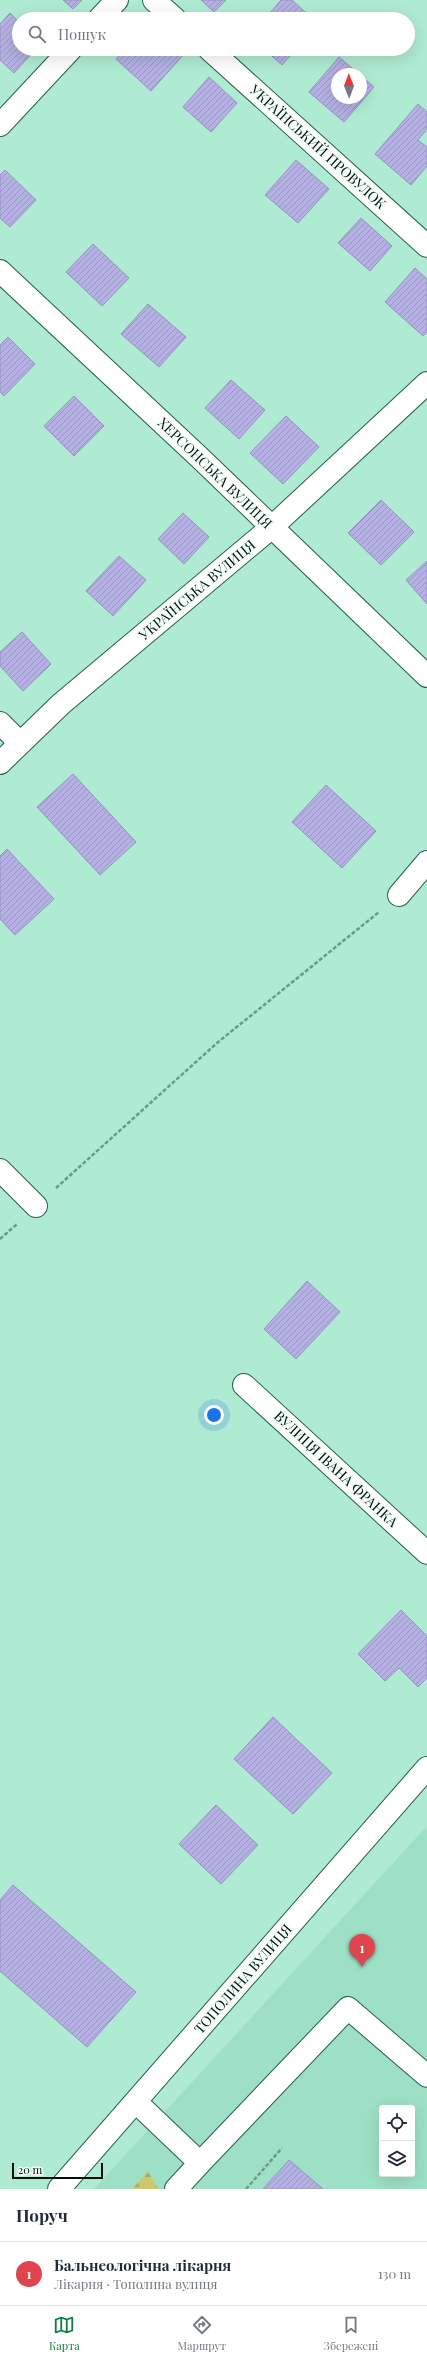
<!DOCTYPE html>
<html lang="uk">
<meta charset="utf-8">
<style>
:root{--surface:#fff;--page:#f2f2f3;--text:#1f2937;--muted:#747a83;--line:#e0e1e3;--accent:#0b8043}
body{margin:0;font-family:"Playfair Display",serif;background:var(--page);color:var(--text)}
.controls{position:absolute;right:12px;bottom:12px;display:grid;overflow:hidden;border-radius:4px;box-shadow:0 4px 16px #0002}
.controls button{width:36px;height:36px;display:grid;place-items:center;padding:0;border:0;border-bottom:1px solid var(--line);background:var(--surface);color:var(--text);font:20px sans-serif}
.compass{position:absolute;left:331px;top:68px;width:36px;height:36px;border-radius:50%;background:var(--surface);box-shadow:0 4px 16px #0002;rotate:359deg}
.scale{position:absolute;left:12px;bottom:10px;width:91px;box-sizing:border-box;padding-left:4px;border:2px solid #001009;border-top:0;font-size:11px;line-height:14px;white-space:nowrap;color:#001009;-webkit-text-stroke:3px #f4fffa;paint-order:stroke}
.you{position:absolute;left:214px;top:1415px;width:14px;height:14px;margin:-10px;border:3px solid #fff;border-radius:50%;background:#1a73e8;box-shadow:0 0 0 6px #1a73e833}
.badge{display:grid;place-items:center;width:26px;height:26px;border-radius:50%;background:var(--accent);color:#fff;font-size:13px;font-weight:700}
.pin{position:absolute;translate:-50% -33px;filter:drop-shadow(0 1px 2px #0008)}
.pin::after{content:'';position:absolute;top:21px;width:14px;height:12px;background:inherit;clip-path:polygon(0 0,100% 0,50% 100%)}
.list{margin:0;padding:0;list-style:none}
h2{display:flex;justify-content:space-between;align-items:center;height:52px;margin:0;padding:0 16px;font-size:17px}
h2 small{font-size:13px;font-weight:400;color:var(--muted)}
.list li{display:grid;grid-template-columns:26px 1fr auto;gap:12px;align-items:center;box-sizing:border-box;height:64px;padding:0 16px;border-top:1px solid var(--line)}
.list b{display:block;font-size:15px;white-space:nowrap}
.list p{margin:0;font-size:13px;white-space:nowrap;color:var(--muted)}
.list em{font-size:13px;font-style:normal;color:var(--muted)}
.icon{flex:none;width:22px;height:22px;fill:none;stroke:currentColor;stroke-width:2;stroke-linecap:round;stroke-linejoin:round}
.map{position:relative;flex:none;width:427px;height:2189px;overflow:hidden}
.search{position:absolute;background:var(--surface);box-shadow:0 4px 16px #0002;left:12px;right:12px;top:12px;height:44px;display:flex;align-items:center;gap:10px;box-sizing:border-box;padding:0 14px;border-radius:22px;color:var(--muted);font-size:15px}
.sheet{height:116px;background:var(--surface)}
nav{display:flex;justify-content:space-around;align-items:center;box-sizing:border-box;height:56px;border-top:1px solid var(--line);background:var(--surface);font-size:11px;color:var(--muted)}
nav a{display:grid;justify-items:center;gap:2px}
nav .on{color:var(--accent)}
.map>svg:first-child{display:block}
.built{fill:#9de0c5;fill-rule:evenodd}
.forest{fill:url(#forest-firs)}
.building{fill:url(#building-hatch);stroke:#9692c1}
.lines{fill:none;stroke-linecap:round;stroke-linejoin:round}
.minor-casing{stroke:#265f4c;stroke-width:24}
.path{stroke:#6e9988;stroke-width:2.5;stroke-dasharray:4 2;stroke-linecap:butt}
.minor{stroke:#fff;stroke-width:22}
.labels{text-anchor:middle;stroke-width:4;stroke-linejoin:round;paint-order:stroke}
.street-label{font-size:14px;fill:#001009;stroke:#f4fffa}
</style>
<div class="map">
<svg width="427" height="2189" viewBox="0 0 427 2189">
<defs>
<pattern id="forest-firs" width="22" height="20" patternUnits="userSpaceOnUse"><rect width="22" height="20" fill="#cac972"/><path d="M5 1l3.5 6h-7zM16 11l3.5 6h-7z" fill="#acac61"/></pattern>
<pattern id="building-hatch" width="6" height="6" patternUnits="userSpaceOnUse"><rect width="6" height="6" fill="#b5b1e2"/><path d="M-1 1l2-2M0 6l6-6M5 7l2-2" fill="none" stroke="#9a97c1"/></pattern>
</defs>
<rect width="100%" height="100%" fill="#afead2"/>
<!-- built -->
<path class="built" d="M427,1826V2189H94ZM382,2108H412V2174H382Z"/>
<!-- forest -->
<path class="forest" d="M148,2172L159,2189H132Z"/>
<!-- building -->
<path class="building" d="M63,0H82L73,9Z
M201,0H226L214,12Z
M281,0H292L313,19H265Z
M10,13L19,22V49H36L14,73L0,60V24Z
M125,49H182L186,52L151,91L116,59Z
M264,49H296L282,65Z
M339,57L359,74H337V98H361V76L374,87L344,122L309,92Z
M209,77L237,103L211,132L183,107Z
M418,104L427,112V129L418,140L427,147V166L411,185L375,154Z
M296,160L329,189L298,223L265,195Z
M5,170L36,200L10,227L0,218V175Z
M361,218L392,246L370,271L338,243Z
M93,244L129,278L102,306L66,272Z
M415,268L427,279V332L423,336L385,302Z
M148,304L186,337L159,367L121,334Z
M8,337L35,364L4,396L0,392V345Z
M231,380L265,410L239,439L205,408Z
M74,396L104,426L74,456L44,426Z
M286,416L319,447L283,484L250,453Z
M381,500L414,532L381,565L348,533Z
M183,513L209,537L184,564L158,539Z
M119,556L146,580L113,616L86,591Z
M427,561V604L406,580Z
M22,632L51,664L23,691L0,666V652Z
M73,774L136,842L100,875L37,807Z
M326,785L376,831L342,868L292,822Z
M7,849L54,899L15,935L0,919V856Z
M307,1281L340,1312L296,1359L264,1329Z
M401,1610L427,1636V1678L418,1687L399,1668L385,1681L358,1654Z
M273,1717L332,1773L293,1814L234,1759Z
M216,1805L258,1845L221,1884L179,1844Z
M13,1885L136,1992L87,2047L0,1971V1900Z
M289,2160L323,2189H263Z"/>
<g class="lines">
<defs>
<path id="minor" d="M154,0L175,19
M99,19L117,0
M209,49L427,246
M0,125L71,49
M0,271L199,457L427,676
M0,723L20,743
M0,763L61,704L272,527L427,383
M399,895L427,862
M0,1170L36,1206
M244,1385L427,1553
M136,2102L200,2163L348,2008L427,2076
M59,2189L427,1768
M176,2189L200,2163"/>
</defs>
<!-- minor casing -->
<use href="#minor" class="minor-casing"/>
<!-- path -->
<path class="path" d="M56,1188L217,1043L379,912
M0,1239L17,1224
M246,2189L282,2148"/>
<!-- minor -->
<use href="#minor" class="minor"/>
</g>
<g class="labels">
<!-- street labels -->
<g class="street-label">
<text transform="translate(318 147) rotate(42)" y="5">УКРАЇНСЬКИЙ ПРОВУЛОК</text>
<text transform="translate(215 473) rotate(44)" y="5">ХЕРСОНСЬКА ВУЛИЦЯ</text>
<text transform="translate(197 590) rotate(-40)" y="5">УКРАЇНСЬКА ВУЛИЦЯ</text>
<text transform="translate(336 1469) rotate(43)" y="5">ВУЛИЦЯ ІВАНА ФРАНКА</text>
<text transform="translate(243 1979) rotate(-49)" y="5">ТОПОЛИНА ВУЛИЦЯ</text>
</g>
</g>
</svg>
<div class="controls">
<button><svg class="icon" aria-label="locate" viewBox="0 0 24 24"><circle cx="12" cy="12" r="6"/><path d="M12 2v4M12 18v4M2 12h4M18 12h4"/></svg></button>
<button><svg class="icon" aria-label="layers" viewBox="0 0 24 24"><path d="M12 4l9 5-9 5-9-5zM3 14l9 5 9-5"/></svg></button>
</div>
<svg class="compass" viewBox="-18 -18 36 36"><path d="M0-13l5 13h-10z" fill="#e53935"/><path d="M0 13l5-13h-10z" fill="#747a83"/></svg>
<div class="scale">20 m</div>
<div class="you"></div>
<div class="pin badge" style="left:362px;top:1967px;background:#e0444e">1</div>
<div class="search"><svg class="icon" aria-label="search" viewBox="0 0 24 24"><circle cx="10" cy="10" r="6"/><path d="M15 15l6 6"/></svg>Пошук</div>
</div>
<section class="sheet">
<h2>Поруч<small></small></h2>
<ul class="list">
<li><span class="badge" style="background:#e0444e">1</span><div><b>Бальнеологічна лікарня</b><p>Лікарня · Тополина вулиця</p></div><em>130 m</em></li>
</ul>
</section>
<nav>
<a class="on"><svg class="icon" aria-label="map" viewBox="0 0 24 24"><path d="M3 6l6-2 6 2 6-2v14l-6 2-6-2-6 2zM9 4v14M15 6v14"/></svg>Карта</a>
<a><svg class="icon" aria-label="directions" viewBox="0 0 24 24"><path d="M12 3l9 9-9 9-9-9zM9 14v-3h6M13 9l2 2-2 2"/></svg>Маршрут</a>
<a><svg class="icon" aria-label="saved" viewBox="0 0 24 24"><path d="M7 4h10v16l-5-4-5 4z"/></svg>Збережені</a>
</nav>
